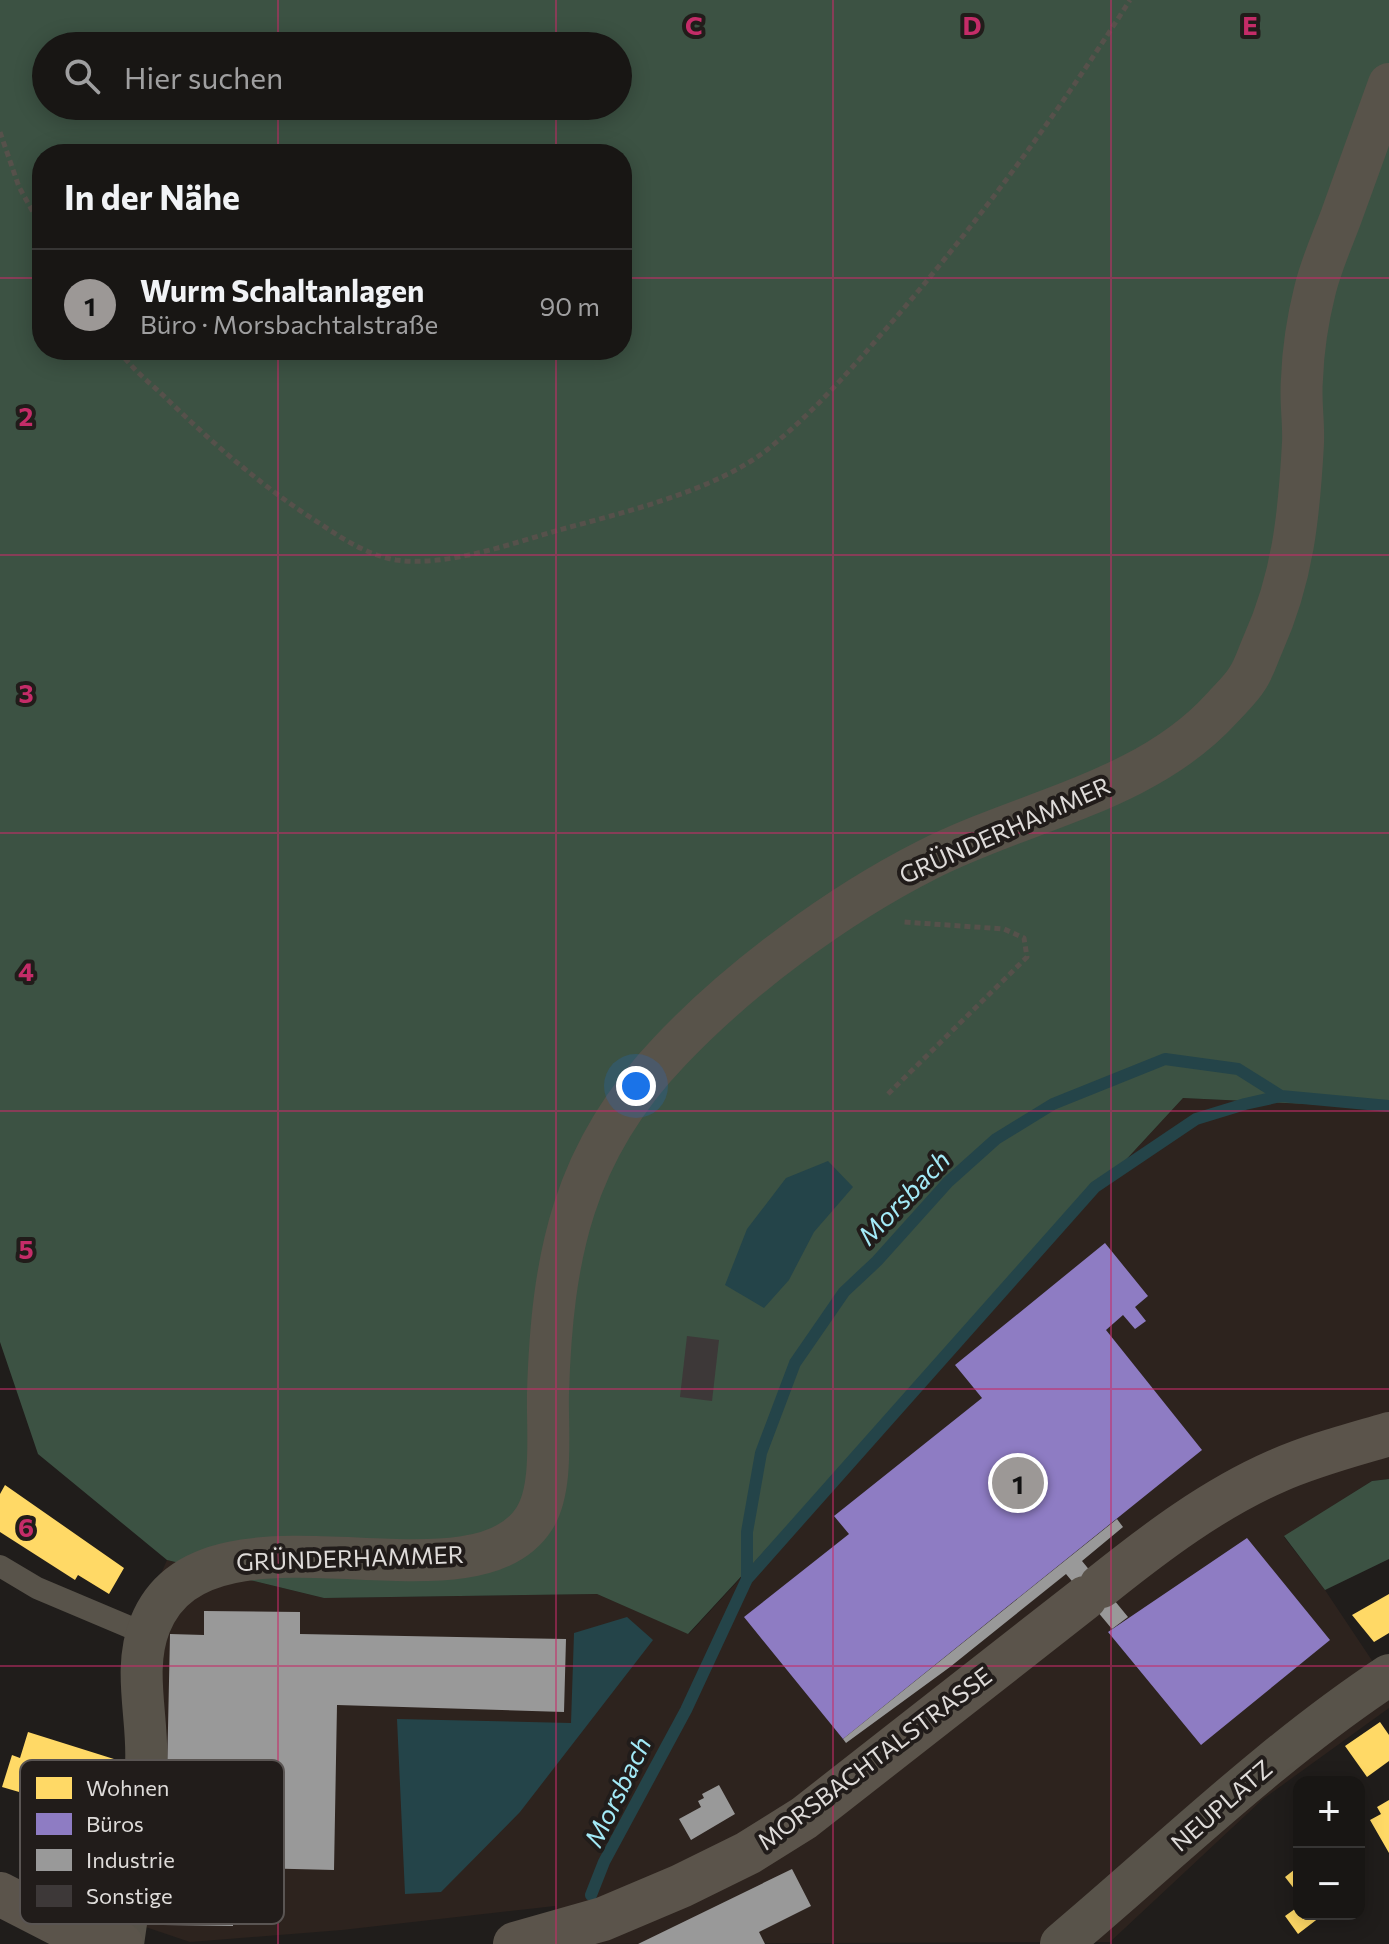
<!DOCTYPE html>
<html lang="de">
<meta charset="utf-8">
<style>
:root{--surface:#181614;--page:#252322;--text:#f1f3f6;--muted:#9f9fa0;--line:#363534;--accent:#9c9896}
body{margin:0;font-family:Commissioner,sans-serif;background:var(--page);color:var(--text)}
.controls{position:absolute;right:24px;bottom:24px;display:grid;overflow:hidden;border-radius:16px;box-shadow:0 4px 20px #0003}
.controls button{width:72px;height:72px;display:grid;place-items:center;padding:0;border:0;border-bottom:2px solid var(--line);background:var(--surface);color:var(--text);font:40px sans-serif}
.you{position:absolute;left:636px;top:1086px;width:28px;height:28px;margin:-20px;border:6px solid #fff;border-radius:50%;background:#1a73e8;box-shadow:0 0 0 12px #1a73e833}
.badge{display:grid;place-items:center;width:52px;height:52px;border-radius:50%;background:var(--accent);color:#111;font-size:26px;font-weight:700}
.pin{position:absolute;translate:-50% -50%;border:4px solid #fff;box-shadow:0 2px 8px #0006}
.list{margin:0;padding:0;list-style:none}
h2{display:flex;justify-content:space-between;align-items:center;height:104px;margin:0;padding:0 32px;font-size:34px}
h2 small{font-size:26px;font-weight:400;color:var(--muted)}
.list li{display:grid;grid-template-columns:52px 1fr auto;gap:24px;align-items:center;box-sizing:border-box;height:112px;padding:0 32px;border-top:2px solid var(--line)}
.list b{display:block;font-size:30px;white-space:nowrap}
.list p{margin:0;font-size:26px;white-space:nowrap;color:var(--muted)}
.list em{font-size:26px;font-style:normal;color:var(--muted)}
.icon{flex:none;width:44px;height:44px;fill:none;stroke:currentColor;stroke-width:2;stroke-linecap:round;stroke-linejoin:round}
.map{position:relative;flex:none;width:1389px;height:1944px;overflow:hidden}
.search{position:absolute;background:var(--surface);box-shadow:0 4px 20px #0003;left:32px;top:32px;width:600px;height:88px;display:flex;align-items:center;gap:20px;box-sizing:border-box;padding:0 28px;border-radius:44px;color:var(--muted);font-size:30px}
.panel{position:absolute;background:var(--surface);box-shadow:0 4px 20px #0003;left:32px;top:144px;width:600px;height:216px;border-radius:32px}
.map>svg:first-child{display:block}
.built{fill:#2d231e}
.forest{fill:#3c5243;fill-rule:evenodd}
.water{fill:#244449}
.homes{fill:#ffd966}
.offices{fill:#8e7cc3}
.industry{fill:#999}
.lines{fill:none;stroke-linecap:round;stroke-linejoin:round}
.stream{stroke:#244449;stroke-width:12}
.building{fill:#3d3838}
.path{stroke:#56514b;stroke-width:5;stroke-dasharray:6 4;stroke-linecap:butt}
.service{stroke:#58534a;stroke-width:22}
.minor{stroke:#58534a;stroke-width:42}
.secondary{stroke:#5b544b;stroke-width:44}
.grid{fill:none;stroke:#c52c68;stroke-width:2;stroke-opacity:0.55}
.labels{text-anchor:middle;stroke-width:8;stroke-linejoin:round;paint-order:stroke}
.street-label{font-size:24px;fill:#dedbd9;stroke:#211c1a}
.water-label{font-size:26px;font-style:italic;fill:#a3eaf7;stroke:#211c1a}
.key{fill:#211c1a;stroke:#5a5553;stroke-width:2}
.key-label{font-size:22px;fill:#dedbd9}
.grid-label{font-size:26px;text-anchor:middle;font-weight:bold;fill:#c52c68;stroke:#211c1a;stroke-width:8;stroke-linejoin:round;paint-order:stroke}
</style>
<div class="map">
<svg width="1389" height="1944" viewBox="0 0 1389 1944">
<rect width="100%" height="100%" fill="#201d1b"/>
<!-- built -->
<path class="built" d="M1183,1098L1389,1108V1479L1372,1481L1284,1537L1325,1590L1389,1686V1708L1263,1799L1110,1942L572,1944L555,1906L342,1930L190,1942L104,1913L138,1758L126,1655L167,1560L324,1598L597,1594L689,1634Z"/>
<!-- forest -->
<path class="forest" d="M0,0H1389V1108L1183,1098L688,1634L597,1594L324,1598L167,1560L38,1454L0,1342ZM46,46H618V106H46ZM42,154H622V350H42Z
M1389,1479V1559L1325,1590L1284,1536L1372,1481Z"/>
<!-- water -->
<path class="water" d="M828,1161L853,1187L814,1232L789,1280L764,1308L725,1285L747,1229L786,1178Z
M627,1617L653,1640L520,1812L441,1892L405,1894L397,1719L571,1723L574,1633Z"/>
<!-- homes -->
<path class="homes" d="M5,1485L124,1568L109,1594L78,1575L75,1580L0,1532V1494Z
M1389,1594V1633L1374,1642L1352,1615Z
M1380,1722L1389,1735V1761L1367,1777L1345,1746Z
M28,1732L133,1765L121,1799L33,1772L26,1794L2,1787L12,1755L20,1758Z
M1389,1800V1853L1370,1820L1381,1814L1377,1807Z
M1299,1866V1895L1285,1877Z
M1299,1906V1914H1324L1298,1934L1285,1916Z"/>
<!-- offices -->
<path class="offices" d="M1105,1243L1148,1296L1135,1307L1146,1321L1135,1329L1123,1315L1106,1330L1202,1450L843,1739L744,1617L849,1534L834,1516L982,1398L955,1365Z
M1247,1538L1330,1640L1201,1745L1108,1632Z"/>
<!-- industry -->
<path class="industry" d="M1117,1519L1123,1527L1082,1561L1128,1617L1112,1629L1066,1574L950,1667L846,1743L843,1739Z
M204,1611L300,1612V1634L566,1639L564,1712L337,1705L334,1870L209,1867V1892H234L233,1926L163,1925L165,1836H209L210,1822H166L170,1634L204,1635Z
M719,1785L735,1814L691,1840L679,1819L701,1807L698,1801L704,1798L702,1794Z
M792,1869L811,1906L759,1932L765,1944H638Z"/>
<g class="lines">
<!-- stream -->
<path class="stream" d="M747,1579V1532L761,1453L795,1363L844,1292L877,1261L948,1182L996,1139L1053,1104L1165,1059L1238,1069L1281,1096
M591,1895L604,1862L686,1710L747,1579L1095,1187L1196,1119L1245,1104L1281,1096L1389,1106"/>
</g>
<!-- building -->
<path class="building" d="M687,1336L719,1340L712,1401L680,1397Z"/>
<g class="lines">
<!-- path -->
<path class="path" d="M0,132L19,187L42,228
M119,350C132,370 153,385 170,402C217,447 264,488 319,523C343,539 367,555 396,560C447,567 510,544 559,530C625,512 715,491 768,449C817,410 857,362 898,315C983,216 1060,110 1130,0
M888,1094L1027,957L1024,938L1004,929L904,922"/>
<!-- service -->
<path class="service" d="M0,1566L37,1588L146,1634"/>
<!-- minor -->
<path class="minor" d="M123,1944C131,1885 143,1825 146,1765C149,1719 132,1670 150,1625C204,1487 470,1619 534,1519C554,1489 547,1429 548,1393C552,1257 573,1152 670,1051C739,978 838,905 927,860C1025,810 1146,792 1222,708C1230,699 1241,689 1247,679C1254,669 1258,655 1263,644C1293,577 1299,516 1303,443C1304,422 1300,400 1302,379C1303,350 1308,318 1315,290C1321,265 1332,241 1341,217C1357,173 1373,128 1389,84
M1061,1944C1169,1853 1271,1753 1389,1675"/>
<!-- secondary -->
<path class="secondary" d="M1101,1586C1156,1542 1213,1499 1277,1471C1313,1455 1352,1445 1389,1434
M0,1894L74,1932L121,1944
M515,1944L603,1919L681,1886L748,1853L804,1818L1085,1598"/>
</g>
<!-- grid -->
<path class="grid" d="M278,0V46M556,0V46M833,0V1944M1111,0V1944M278,106V154M556,106V154M0,278H42M622,278H1389M278,350V1944M556,350V1944M0,555H1389M0,833H1389M0,1111H1389M0,1389H1389M0,1666H1389"/>
<g class="labels">
<!-- street labels -->
<g class="street-label">
<text transform="translate(1005 831) rotate(-24)" y="8">GRÜNDERHAMMER</text>
<text transform="translate(350 1559) rotate(-2)" y="8">GRÜNDERHAMMER</text>
<text transform="translate(875 1759) rotate(-37)" y="8">MORSBACHTALSTRASSE</text>
<text transform="translate(1222 1806) rotate(-41)" y="8">NEUPLATZ</text>
</g>
<!-- water labels -->
<g class="water-label">
<text transform="translate(904 1198) rotate(-46)" y="9">Morsbach</text>
<text transform="translate(618 1792) rotate(-64)" y="9">Morsbach</text>
</g>
</g>
<!-- legend -->
<rect x="20" y="1760" width="264" height="164" rx="12" class="key"/>
<rect x="36" y="1777" width="36" height="22" fill="#ffd966"/>
<rect x="36" y="1813" width="36" height="22" fill="#8e7cc3"/>
<rect x="36" y="1849" width="36" height="22" fill="#999"/>
<rect x="36" y="1885" width="36" height="22" fill="#3d3838"/>
<g class="key-label">
<text x="86" y="1796">Wohnen</text>
<text x="86" y="1832">Büros</text>
<text x="86" y="1868">Industrie</text>
<text x="86" y="1904">Sonstige</text>
</g>
<g class="grid-label">
<text x="694" y="35">C</text>
<text x="972" y="35">D</text>
<text x="1250" y="35">E</text>
<text x="26" y="426">2</text>
<text x="26" y="703">3</text>
<text x="26" y="981">4</text>
<text x="26" y="1259">5</text>
<text x="26" y="1537">6</text>
</g>
</svg>
<div class="controls">
<button>+</button>
<button>−</button>
</div>
<div class="you"></div>
<div class="pin badge" style="left:1018px;top:1483px">1</div>
<div class="search"><svg class="icon" aria-label="search" viewBox="0 0 24 24"><circle cx="10" cy="10" r="6"/><path d="M15 15l6 6"/></svg>Hier suchen</div>
<section class="panel">
<h2>In der Nähe<small></small></h2>
<ul class="list">
<li><span class="badge">1</span><div><b>Wurm Schaltanlagen</b><p>Büro · Morsbachtalstraße</p></div><em>90 m</em></li>
</ul>
</section>
</div>
